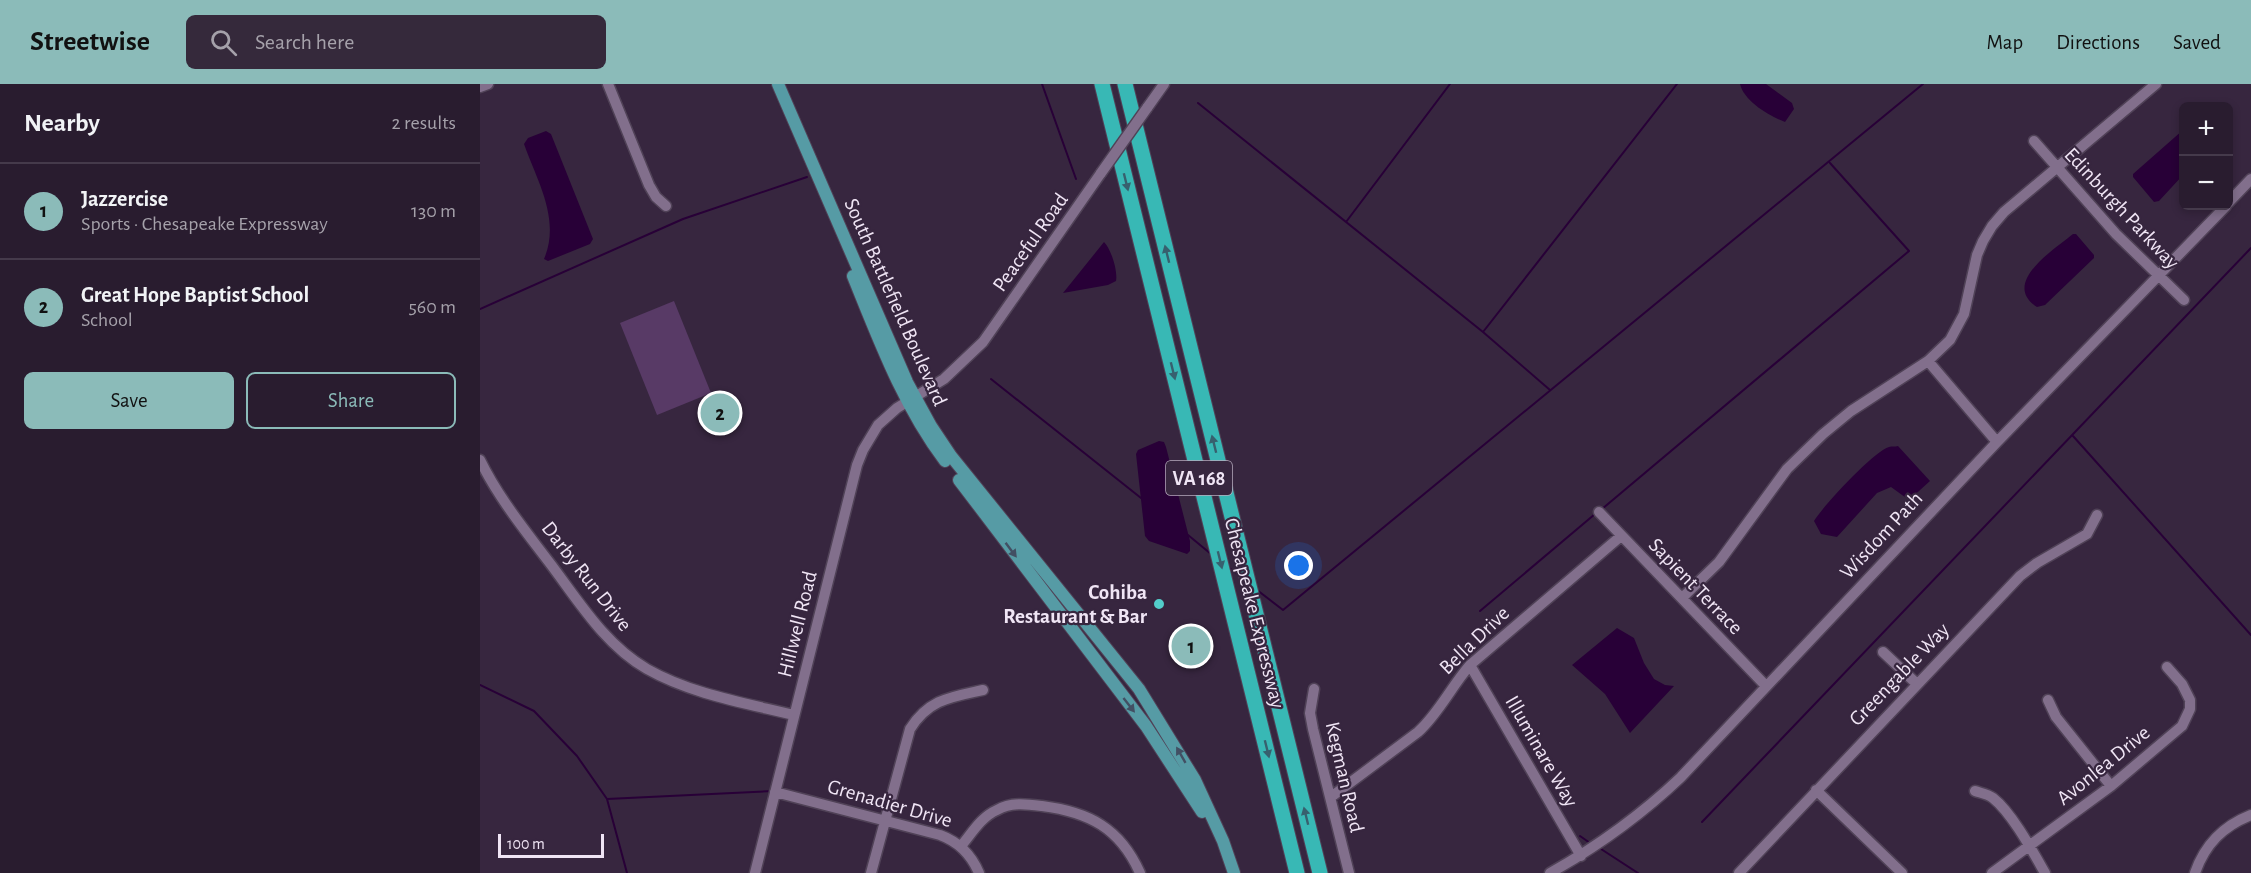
<!DOCTYPE html>
<meta charset="utf-8">
<style>
:root{--surface:#291c2f;--page:#35293b;--text:#f1f3f6;--muted:#a5a1aa;--line:#453a4b;--accent:#8bbbb9}
body{margin:0;font-family:"Alegreya Sans",sans-serif;background:var(--page);color:var(--text)}
.controls{position:absolute;right:18px;top:18px;display:grid;overflow:hidden;border-radius:9px;box-shadow:0 3px 9px #0003}
.controls button{width:54px;height:54px;display:grid;place-items:center;padding:0;border:0;border-bottom:2px solid var(--line);background:var(--surface);color:var(--text);font:30px sans-serif}
.scale{position:absolute;left:18px;bottom:15px;width:106px;box-sizing:border-box;padding-left:6px;border:3px solid #f0e5f5;border-top:0;font-size:16px;line-height:21px;white-space:nowrap;color:#f0e5f5;-webkit-text-stroke:4px #37263f;paint-order:stroke}
.you{position:absolute;left:819px;top:482px;width:21px;height:21px;margin:-15px;border:4px solid #fff;border-radius:50%;background:#1a73e8;box-shadow:0 0 0 9px #1a73e833}
.badge{display:grid;place-items:center;width:39px;height:39px;border-radius:50%;background:var(--accent);color:#111;font-size:20px;font-weight:700}
.pin{position:absolute;translate:-50% -50%;border:3px solid #fff;box-shadow:0 2px 6px #0006}
.list{margin:0;padding:0;list-style:none}
h2{display:flex;justify-content:space-between;align-items:center;height:78px;margin:0;padding:0 24px;font-size:26px}
h2 small{font-size:20px;font-weight:400;color:var(--muted)}
.list li{display:grid;grid-template-columns:39px 1fr auto;gap:18px;align-items:center;box-sizing:border-box;height:96px;padding:0 24px;border-top:2px solid var(--line)}
.list b{display:block;font-size:22px;white-space:nowrap}
.list p{margin:0;font-size:20px;white-space:nowrap;color:var(--muted)}
.list em{font-size:20px;font-style:normal;color:var(--muted)}
.actions{display:flex;gap:12px;padding:18px 24px}
.actions a{flex:1;padding:14px 0;border:2px solid var(--accent);border-radius:9px;text-align:center;font-size:21px;color:var(--accent)}
.actions .main{background:var(--accent);color:#111}
.icon{flex:none;width:33px;height:33px;fill:none;stroke:currentColor;stroke-width:2;stroke-linecap:round;stroke-linejoin:round}
.map{position:relative;flex:none;width:1771px;height:789px;overflow:hidden}
header{display:flex;align-items:center;gap:36px;box-sizing:border-box;height:84px;padding:0 30px;background:var(--accent);color:#111}
header strong{font-size:28px}
nav{display:flex;gap:33px;margin-inline-start:auto;font-size:21px}
.search{width:420px;height:54px;background:var(--page);display:flex;align-items:center;gap:15px;box-sizing:border-box;padding:0 21px;border-radius:9px;color:var(--muted);font-size:22px}
main{display:flex}
aside{flex:1;background:var(--surface)}
.map>svg:first-child{display:block}
.green{fill:#583a66}
.water{fill:#280037}
.lines{fill:none;stroke-linecap:round;stroke-linejoin:round}
.stream{stroke:#280037;stroke-width:2}
.minor-casing{stroke:#504257;stroke-width:13}
.major-casing{stroke:#504257;stroke-width:14}
.highway-casing{stroke:#504257;stroke-width:17}
.minor{stroke:#826f8c;stroke-width:10}
.major{stroke:#569ba5;stroke-width:12}
.highway{stroke:#38b8b5;stroke-width:15}
.minor-bridge-casing{stroke:#504257;stroke-width:13;stroke-linecap:butt}
.minor-bridge{stroke:#826f8c;stroke-width:10}
.oneway{fill:#37606e}
.oneway2{fill:#424f63}
.poi-dot{fill:#53cdca;stroke:#37263f;stroke-width:2}
.labels{text-anchor:middle;stroke-width:4.5;stroke-linejoin:round;paint-order:stroke}
.shield{fill:#37263f;stroke:#b8acbe;stroke-width:1.5}
.shield-label{font-size:20px;font-weight:bold;fill:#f0e5f5}
.street-label{font-size:21px;fill:#f0e5f5;stroke:#37263f}
.poi-label{font-size:21px;font-weight:bold;fill:#f0e5f5;stroke:#37263f;text-anchor:end}
</style>
<header>
<strong>Streetwise</strong>
<div class="search"><svg class="icon" aria-label="search" viewBox="0 0 24 24"><circle cx="10" cy="10" r="6"/><path d="M15 15l6 6"/></svg>Search here</div>
<nav><a>Map</a><a>Directions</a><a>Saved</a></nav>
</header>
<main>
<aside>
<h2>Nearby<small>2 results</small></h2>
<ul class="list">
<li><span class="badge">1</span><div><b>Jazzercise</b><p>Sports · Chesapeake Expressway</p></div><em>130 m</em></li>
<li><span class="badge">2</span><div><b>Great Hope Baptist School</b><p>School</p></div><em>560 m</em></li>
</ul>
<div class="actions"><a class="main">Save</a><a>Share</a></div>
</aside>
<div class="map">
<svg width="1771" height="789" viewBox="0 0 1771 789">
<rect width="100%" height="100%" fill="#37263f"/>
<!-- green -->
<path class="green" d="M194,217L231,309L177,331L140,239Z"/>
<!-- water -->
<path class="water" d="M1260,0H1286L1312,19L1314,25L1305,38C1289,32 1264,17 1260,0Z
M1703,46V91L1679,117L1674,118L1653,93V90Z
M66,47L71,50L113,155L110,160L68,177L64,175C81,135 57,97 44,60L48,54Z
M1593,150H1596L1614,171V174L1565,221L1557,223C1520,199 1575,165 1593,150Z
M624,158C631,165 638,187 636,197L628,201L583,209Z
M679,357L684,358L686,363L710,457V467L707,470L669,457L665,452L656,370L658,366Z
M1418,362L1450,397L1429,416L1411,403L1397,409L1357,453L1341,450L1334,437C1343,422 1394,367 1409,363C1412,362 1415,363 1418,362Z
M1137,544L1154,554L1164,579L1174,595L1185,601L1194,602L1150,649L1125,610L1092,581Z"/>
<g class="lines">
<!-- stream -->
<path class="stream" d="M562,0L596,95
M718,19L1003,248L1070,306
M866,138L970,0
M0,225L203,135L327,93
M1003,248L1197,0
M511,295L661,414
M1593,352L1771,551
M1122,425L1429,167L1350,79
M708,451L731,470
M748,483L760,492
M777,506L803,526L1443,0
M1000,527L1115,430
M0,601L54,627L97,672L127,715L147,789
M127,715L292,707
M1222,738L1771,164
M1100,752L1110,759
M1121,765L1158,789"/>
<defs>
<path id="minor" d="M128,0L169,101L176,113L186,122
M0,3L8,0
M667,24L684,0
M1554,57L1636,150L1704,216
M1748,119L1771,95
M1448,277L1517,358
M0,376C18,413 44,445 69,478C98,516 124,560 167,585C211,610 265,619 314,631
M1119,428L1286,602
M1202,514L1239,478L1307,385L1343,350L1371,327L1448,277L1470,256L1484,230L1497,171L1503,157L1512,142L1524,128L1676,0
M1403,568L1437,600
M990,581L1101,772
M834,605L830,629L833,645L869,789
M1568,616L1576,633L1631,702
M1336,706L1422,789
M1495,707C1501,709 1508,710 1513,714C1532,729 1553,768 1565,789
M295,708L460,751C479,758 491,770 499,789
M851,713L938,648C959,629 971,603 990,581L1141,452
M481,762C492,749 501,733 517,726C531,718 546,720 562,722C609,728 640,744 660,789
M275,789L377,381L383,366L398,341L417,324L464,295L503,258L621,89
M391,789L430,645C449,615 471,613 503,606
M1070,789C1118,762 1161,731 1201,693L1517,358L1746,122
M1259,789L1540,492L1557,479L1607,450L1617,431
M1512,789L1631,702L1702,642L1710,625V616L1702,600L1687,583
M1715,789C1725,760 1743,742 1771,731"/>
<path id="major" d="M298,0L427,298L451,342L471,372L659,605L715,696L743,757L754,789
M373,192C399,256 423,321 465,377
M479,396L666,642L722,728"/>
<path id="highway" d="M622,0L817,789
M645,0L840,789"/>
</defs>
<!-- minor casing -->
<use href="#minor" class="minor-casing"/>
<!-- major casing -->
<use href="#major" class="major-casing"/>
<!-- highway casing -->
<use href="#highway" class="highway-casing"/>
<!-- minor -->
<use href="#minor" class="minor"/>
<!-- major -->
<use href="#major" class="major"/>
<!-- highway -->
<use href="#highway" class="highway"/>
<defs>
<path id="minor-bridge" d="M621,89L667,24"/>
</defs>
<!-- minor-bridge casing -->
<use href="#minor-bridge" class="minor-bridge-casing"/>
<!-- minor-bridge -->
<use href="#minor-bridge" class="minor-bridge"/>
</g>
<!-- one-way arrows -->
<defs><path id="oneway-solid" d="M-6-.8H1V-3.2L6.5 0L1 3.2V.8H-6Z" transform="scale(1.5)"/></defs>
<g class="oneway">
<use href="#oneway-solid" transform="translate(646 98) rotate(76)"/>
<use href="#oneway-solid" transform="translate(687 170) rotate(-104)"/>
<use href="#oneway-solid" transform="translate(693 287) rotate(76)"/>
<use href="#oneway-solid" transform="translate(734 360) rotate(-104)"/>
<use href="#oneway-solid" transform="translate(740 476) rotate(76)"/>
<use href="#oneway-solid" transform="translate(787 665) rotate(76)"/>
<use href="#oneway-solid" transform="translate(826 732) rotate(-104)"/>
</g>
<g class="oneway2">
<use href="#oneway-solid" transform="translate(531 466) rotate(53)"/>
<use href="#oneway-solid" transform="translate(649 621) rotate(52)"/>
<use href="#oneway-solid" transform="translate(701 671) rotate(-120)"/>
</g>
<!-- markers -->
<circle class="poi-dot" cx="679" cy="520" r="6"/>
<g class="labels">
<!-- shield labels -->
<rect class="shield" x="686" y="377" width="66" height="34" rx="4.5"/>
<g class="shield-label">
<text x="719" y="401">VA 168</text>
</g>
<!-- street labels -->
<g class="street-label">
<text transform="translate(1642 124) rotate(47)" y="7">Edinburgh Parkway</text>
<text transform="translate(550 158) rotate(-55)" y="7">Peaceful Road</text>
<text transform="translate(416 218) rotate(66)" y="7">South Battlefield Boulevard</text>
<text transform="translate(1401 451) rotate(-47)" y="7">Wisdom Path</text>
<text transform="translate(107 492) rotate(52)" y="7">Darby Run Drive</text>
<text transform="translate(1216 502) rotate(46)" y="7">Sapient Terrace</text>
<text transform="translate(775 529) rotate(76)" y="7">Chesapeake Expressway</text>
<text transform="translate(317 540) rotate(-76)" y="7">Hillwell Road</text>
<text transform="translate(994 556) rotate(-44)" y="7">Bella Drive</text>
<text transform="translate(1419 590) rotate(-46)" y="7">Greengable Way</text>
<text transform="translate(1062 667) rotate(60)" y="7">Illuminare Way</text>
<text transform="translate(1623 681) rotate(-39)" y="7">Avonlea Drive</text>
<text transform="translate(865 693) rotate(77)" y="7">Kegman Road</text>
<text transform="translate(410 719) rotate(16)" y="7">Grenadier Drive</text>
</g>
<!-- poi labels -->
<g class="poi-label">
<text x="667" y="515">Cohiba<tspan x="667" dy="24">Restaurant &amp; Bar</tspan></text>
</g>
</g>
</svg>
<div class="controls">
<button>+</button>
<button>−</button>
</div>
<div class="scale">100 m</div>
<div class="you"></div>
<div class="pin badge" style="left:711px;top:562px">1</div>
<div class="pin badge" style="left:240px;top:329px">2</div>
</div>
</main>
